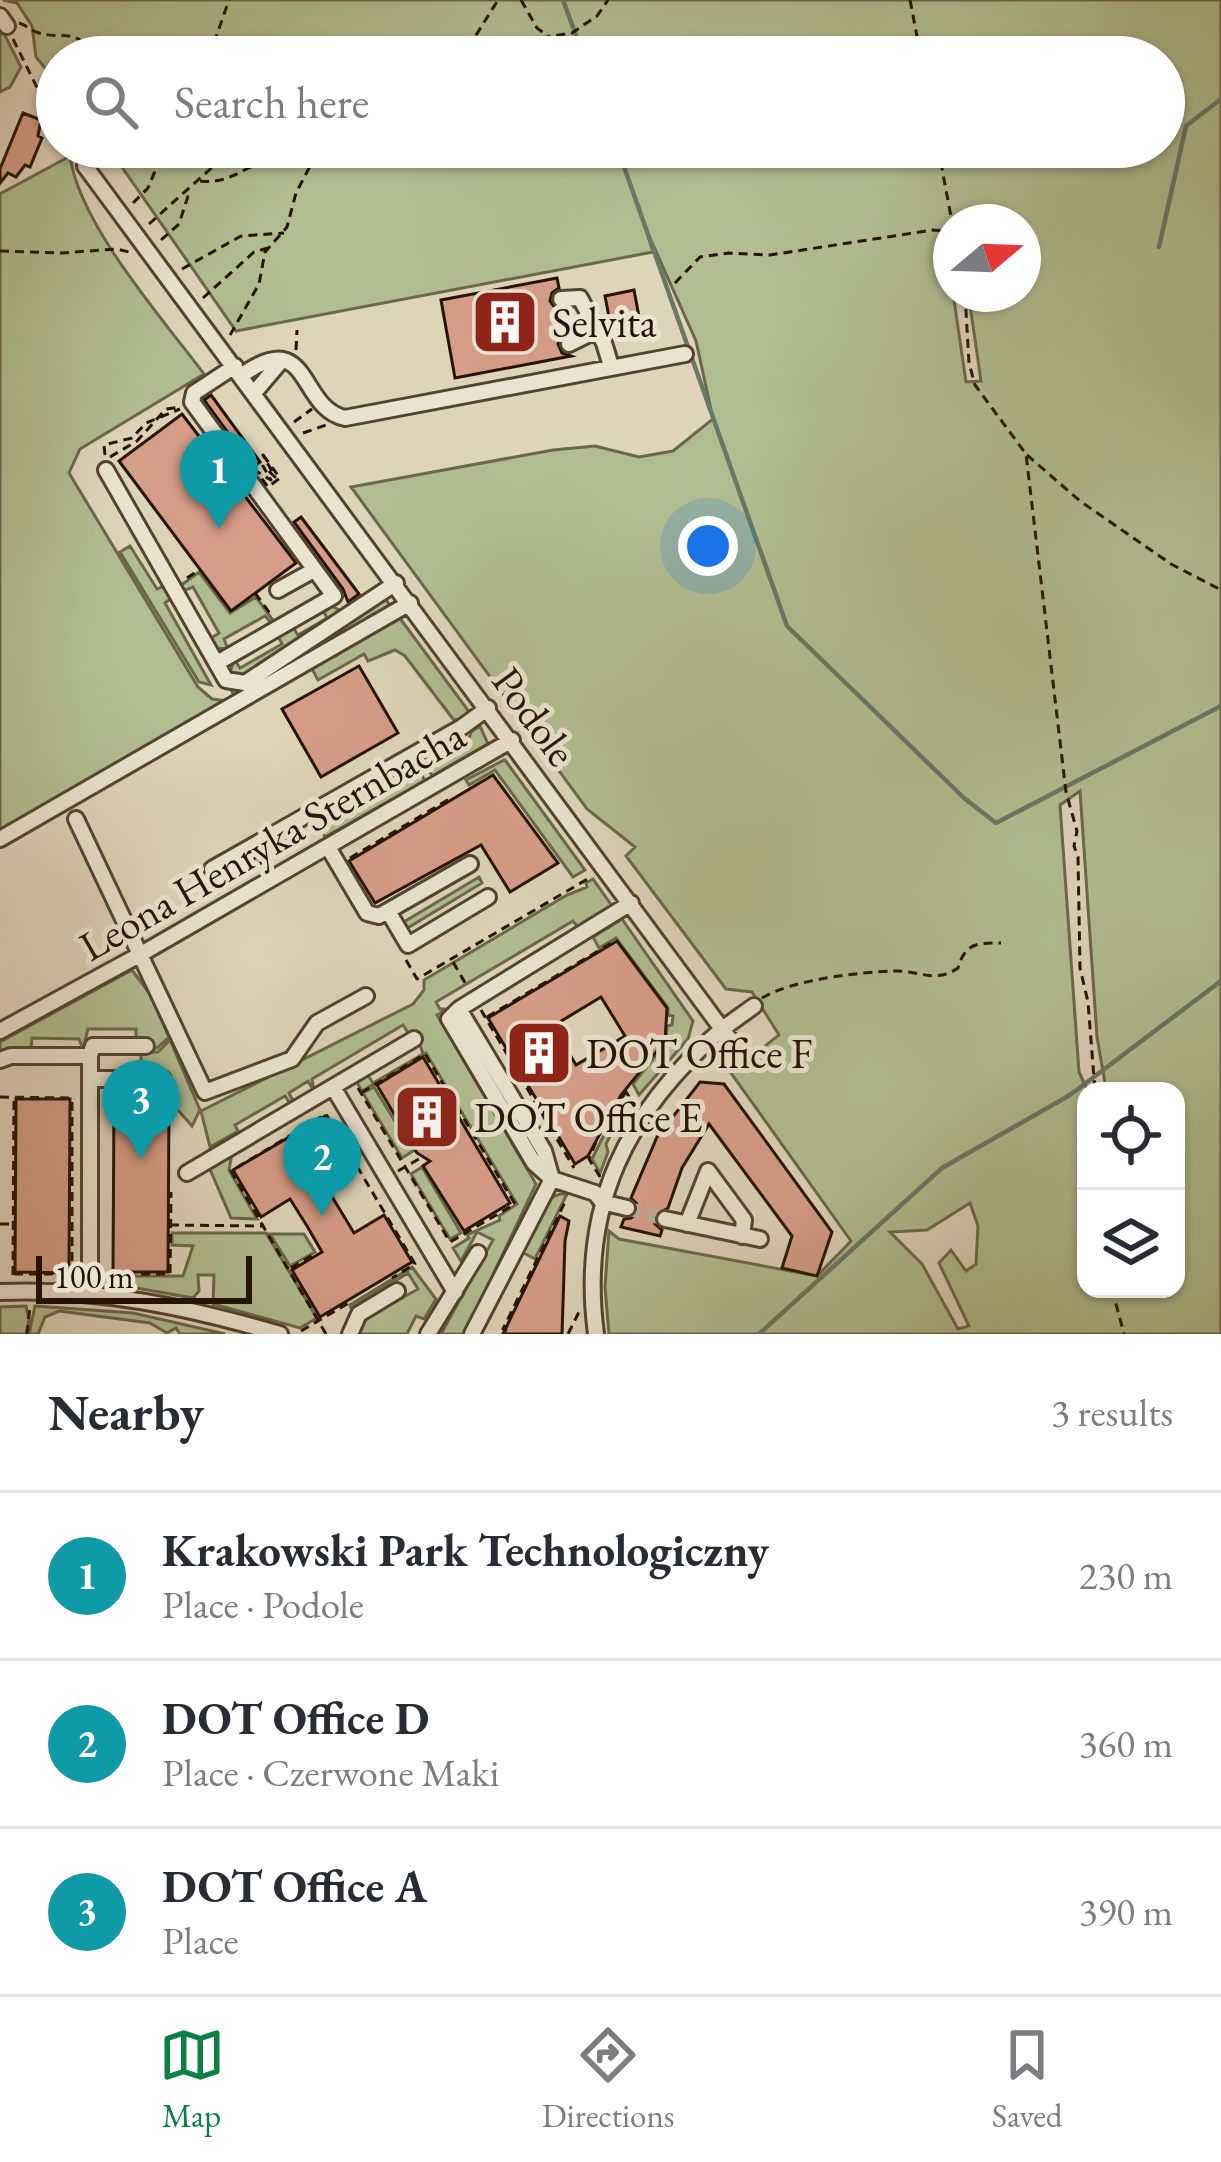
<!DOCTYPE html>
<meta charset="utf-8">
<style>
:root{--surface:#fff;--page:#f7f7f7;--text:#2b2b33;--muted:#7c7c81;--line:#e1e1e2;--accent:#0b8043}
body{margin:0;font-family:"EB Garamond",serif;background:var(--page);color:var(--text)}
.controls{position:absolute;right:36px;bottom:36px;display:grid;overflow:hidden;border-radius:24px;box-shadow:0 3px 9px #0004}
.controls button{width:108px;height:108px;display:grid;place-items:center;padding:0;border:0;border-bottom:3px solid var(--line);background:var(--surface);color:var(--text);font:60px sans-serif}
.compass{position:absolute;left:933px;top:204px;width:108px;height:108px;border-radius:50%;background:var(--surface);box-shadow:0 3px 9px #0004;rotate:71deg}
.scale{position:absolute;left:36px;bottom:30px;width:216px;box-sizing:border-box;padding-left:12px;border:6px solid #251402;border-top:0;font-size:33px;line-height:42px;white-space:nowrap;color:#251402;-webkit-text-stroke:9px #eae3d1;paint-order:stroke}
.you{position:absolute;left:708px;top:546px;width:42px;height:42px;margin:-30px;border:9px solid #fff;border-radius:50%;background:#1a73e8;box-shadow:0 0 0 18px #1a73e833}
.badge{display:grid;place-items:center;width:78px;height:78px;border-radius:50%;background:var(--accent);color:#fff;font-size:39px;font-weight:700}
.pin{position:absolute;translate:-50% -99px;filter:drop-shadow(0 3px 6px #0008)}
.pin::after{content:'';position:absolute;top:63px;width:42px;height:36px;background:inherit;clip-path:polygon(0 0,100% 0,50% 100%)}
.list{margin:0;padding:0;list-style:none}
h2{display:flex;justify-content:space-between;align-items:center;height:156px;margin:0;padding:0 48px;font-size:51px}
h2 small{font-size:39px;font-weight:400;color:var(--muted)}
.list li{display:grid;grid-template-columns:78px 1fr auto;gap:36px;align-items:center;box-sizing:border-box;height:168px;padding:0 48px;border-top:3px solid var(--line)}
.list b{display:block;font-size:45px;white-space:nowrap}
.list p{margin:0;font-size:39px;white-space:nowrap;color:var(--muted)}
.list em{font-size:39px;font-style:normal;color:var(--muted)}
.icon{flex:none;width:66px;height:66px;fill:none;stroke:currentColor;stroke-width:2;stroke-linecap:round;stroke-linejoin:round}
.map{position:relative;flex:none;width:1221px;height:1334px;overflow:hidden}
.search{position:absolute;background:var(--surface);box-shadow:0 3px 9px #0004;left:36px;right:36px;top:36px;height:132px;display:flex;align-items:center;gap:30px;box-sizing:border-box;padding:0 42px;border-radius:66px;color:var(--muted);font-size:45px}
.sheet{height:660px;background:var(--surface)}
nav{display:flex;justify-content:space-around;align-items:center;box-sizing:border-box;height:168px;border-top:3px solid var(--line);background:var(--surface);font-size:33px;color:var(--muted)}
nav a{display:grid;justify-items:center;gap:6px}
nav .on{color:var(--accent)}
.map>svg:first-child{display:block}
.green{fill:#b1bd8f;stroke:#6b6848;stroke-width:3;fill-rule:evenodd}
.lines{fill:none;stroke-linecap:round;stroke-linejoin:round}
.stream{stroke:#687767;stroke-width:4.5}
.building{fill:#d69d86;stroke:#251402;stroke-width:3;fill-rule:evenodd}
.minor-tunnel{stroke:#b9ae94;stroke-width:14;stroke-dasharray:14 7;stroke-linecap:butt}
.minor-casing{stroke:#534430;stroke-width:20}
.path{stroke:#251402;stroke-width:3;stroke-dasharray:9 6;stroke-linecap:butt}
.minor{stroke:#eae3d1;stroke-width:14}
.labels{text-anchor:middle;stroke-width:10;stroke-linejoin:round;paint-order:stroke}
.poi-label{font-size:42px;fill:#251402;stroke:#eae3d1;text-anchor:start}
.street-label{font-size:42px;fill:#251402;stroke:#eae3d1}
</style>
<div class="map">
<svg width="1221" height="1334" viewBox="0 0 1221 1334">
<rect width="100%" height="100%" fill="#ded4b8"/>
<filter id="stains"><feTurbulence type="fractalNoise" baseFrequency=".00167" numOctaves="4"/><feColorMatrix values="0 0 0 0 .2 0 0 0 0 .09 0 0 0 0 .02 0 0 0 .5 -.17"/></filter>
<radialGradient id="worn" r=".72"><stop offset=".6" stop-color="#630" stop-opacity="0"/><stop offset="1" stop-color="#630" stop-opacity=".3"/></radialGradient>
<!-- green -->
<path class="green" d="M3,0H1221V1334H609L605,1287L609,1231L619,1239L817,1276L851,1241L731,1073L779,1035L752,992L726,989L626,856L635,847L587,809L351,487L553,450L595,446L639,457L673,451L713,419L696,341L646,229L653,252L236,331L108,147H1164V57H57V83L36,57L32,26L17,3ZM951,222H1023V294H951ZM969,298L981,381L966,382L954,300ZM1080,791L1097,1037L1105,1083L1095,1091H1176V1289H1086L1088,1091L1079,1072L1060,805ZM970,1203L978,1226L976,1264L966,1271L951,1250L939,1263L969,1326L958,1329L922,1264L890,1232L927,1230Z
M0,26L21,67L10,87L0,92Z
M70,156C79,224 162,318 204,374L80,449L69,473L198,687L212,699L227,701L0,832V194Z
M130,546L157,589L167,585L173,597L165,603L211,685L199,682L120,552Z
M199,572L230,613L256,597L275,623L272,624L265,616L224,639L228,649L216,648L210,639L219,633L193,587L183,591L180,586Z
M384,597L392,608L235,698L230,687C253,691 365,615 384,597Z
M330,605L341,611L350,605L352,608L244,677L230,673L234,659L240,668L282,644L277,634L292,626L298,635L327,618L322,608Z
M399,617L470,713L459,720L453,719L405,656L395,650L368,661L364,654L318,680L311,667Z
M480,726L488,744L432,776L429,771L467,745L471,732Z
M504,760H505L585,870L573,877L495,770L469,785L466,780Z
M420,772L425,781L325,837L322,831L327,825Z
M479,877L482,883L406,929L402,923Z
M593,879L612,906L580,930L573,921L436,1002L440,1009H447L437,1015L536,1184L465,1334H441L493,1240L477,1232L461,1261L453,1248L469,1238L467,1235L500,1220L499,1216L517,1204L426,1053L362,1091L356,1081L367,1074L373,1083L423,1054L416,1032L409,1034L403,1025L312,1079L314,1091L308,1081L289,1093L294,1103L291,1105L285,1096L235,1125L238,1131L210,1147L201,1111L413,1004L424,990V980L567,895L587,887L586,883Z
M622,919L693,1021L688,1039L639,1095L633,1084L666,1043L667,1026L672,1025L673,1016L668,1015V1008L616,938L599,948L593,937Z
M132,970L150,994L169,1037L157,1048H147L136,1040V1029H88L83,1049L79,1039L32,1038L31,1049L0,1050V1042Z
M170,1040L200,1110L192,1126L177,1109V1095L168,1074L146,1073V1063H141V1052H158Z
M374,1087L413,1151L402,1158L363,1093Z
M620,1103L624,1109L606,1144L608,1152L600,1173L592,1159Z
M232,1153L229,1170L257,1219L231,1218L209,1167Z
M422,1167L461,1233L450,1239L411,1174Z
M560,1194H567L535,1259L520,1251L548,1199Z
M172,1233H266L317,1318L300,1328L213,1304L214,1275H198L199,1291L193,1298L114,1284L113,1276H183L193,1246L172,1245Z
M270,1234H304L315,1252L290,1266Z
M412,1267L436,1299L424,1319L416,1316L407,1334H357L364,1319L418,1289L408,1273L351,1308L350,1305Z
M26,1306L29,1320L26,1334H0V1307Z
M35,1306L133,1313L225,1334H180L176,1328L167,1333L150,1323L59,1311L45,1317L38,1334H29Z"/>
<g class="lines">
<!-- stream -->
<path class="stream" d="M563,0L584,57
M617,147L787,626L964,798L996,823L1221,706
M1159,247L1186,126L1221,99
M759,1334L942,1168L1070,1095L1221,981"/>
</g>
<!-- building -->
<path class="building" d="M23,113L41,120L38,136L42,138L30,167L25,165L16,177L8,173L0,183V169Z
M557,278L559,288L552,293L550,301L555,308L563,310L567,332L558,344L562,353L571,356L455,378L441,300Z
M634,290L640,322L611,327L605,296Z
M211,395L260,462L253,467L204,400Z
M182,414L296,563L231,611L119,461Z
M301,517L359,594L348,602L343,589L294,522Z
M359,666L398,733L321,777L282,709Z
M493,775L558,863L510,892L481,845L375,903L349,861Z
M290,838L294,844L226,883L223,876Z
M617,941L667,1008L665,1041L621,1095L588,1156L575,1164L488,1018ZM601,997L625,1036L576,1065L553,1026Z
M423,1057L510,1203L464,1231L423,1166L430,1161L417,1153L377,1085Z
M700,1082L724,1084L832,1232L817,1276L782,1268L792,1236L709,1124L682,1168L668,1208L654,1216L655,1224L662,1230L660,1236L621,1227L624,1219L631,1218L638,1212L637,1204L631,1198L657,1137Z
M16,1099H70L69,1273L15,1272Z
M114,1099L169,1100L168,1272H113Z
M325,1116L352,1162L322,1180L354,1233L384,1215L412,1262L320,1317L292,1270L322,1252L307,1226L290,1199L261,1217L233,1170Z
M560,1216L569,1221L565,1241L562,1334H503Z"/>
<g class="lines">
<!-- minor-tunnel -->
<path class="minor-tunnel" d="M627,1208L665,1219"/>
<defs>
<path id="minor" d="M0,16L7,26
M85,166L722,1029C627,1111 579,1206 596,1334
M561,299L580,298L604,343L611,366
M569,344L597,330
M242,375C311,326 298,408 345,418L685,354
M254,393L282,360
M106,470L226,680L245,683L396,583
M278,590L314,570
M217,663L334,596L192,402L194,393L235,366
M76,819L205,1092L292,1059L317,1023L366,996
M0,839L410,603
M328,847L367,913L379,916L470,864
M212,869L462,727L488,708
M388,911L408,945L488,897
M459,1009L449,1019L534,1163L552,1179
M0,1031L141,954L512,740
M740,1053L722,1029L754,1006
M0,1060L11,1056H90
M90,1079H163
M333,1087L455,1292
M187,1173L414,1039
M552,1179L544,1151L459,1009L631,903
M665,1219L760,1239
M687,1224L708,1171L744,1220L742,1236
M0,1292C98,1288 187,1307 280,1334
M90,1293V1056L93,1046H146
M350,1334L359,1314L397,1291
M428,1334L478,1253
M472,1334L552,1179L595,1193L602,1202L627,1208"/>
</defs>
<!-- minor casing -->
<use href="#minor" class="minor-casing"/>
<!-- path -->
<path class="path" d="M521,0L537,28L548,36
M910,0L921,57
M19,23C25,25 30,29 36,32C66,42 71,24 98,57
M13,39L57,128
M468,48L498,0
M187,57L211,43
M209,57L229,0
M423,57L572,33L597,16L608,0
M938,147L952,222
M200,181C223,184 235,174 255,165C272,158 294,158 312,153
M133,203L148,188L165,147
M149,224L235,147
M161,240L179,224L189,193
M0,251L61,253L117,249L129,252
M182,269L241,236L284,233
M675,283L700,257L729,253L770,255L933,230L951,232
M965,294L969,363L975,385L1026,454L1066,792L1077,831L1074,846L1078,857L1080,968L1088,1002L1095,1091
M203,298L254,252L268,248
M230,335L259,284L265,252L287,227L296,193L320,147
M296,350L297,330
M294,422L312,409
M303,433L326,425
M105,455L104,445L132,438L146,423L180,409
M263,455L280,478L268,487L256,471L271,480L263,466L275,477Z
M1027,455L1080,501L1171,564L1221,590
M110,457L137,441L166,409L181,407
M187,578L200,569
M255,593L272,616
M350,858L451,798
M406,960L417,979L591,877
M453,962L467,986
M762,998C791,980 859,972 894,971C918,970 935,984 958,968C965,943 977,943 1001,943
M481,1010L574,1168
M487,1017L615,941
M358,1088L450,1242L515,1204L425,1054L361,1093
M625,1090L634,1105
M0,1097L70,1098
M398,1171L424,1156
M600,1177L589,1159L602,1127L626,1092
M0,1224H16
M170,1225L262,1226
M291,1268L316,1253
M14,1274H70
M111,1274H170L171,1192
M13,1275L14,1097
M72,1276V1098
M1112,1289L1124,1334
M301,1331L352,1301
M507,1331L503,1329L566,1200
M27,1334L30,1306
M326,1334L231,1171L326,1114L415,1264L392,1278
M568,1334L579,1312"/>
<!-- minor -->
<use href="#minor" class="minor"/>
</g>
<!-- icons -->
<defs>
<symbol id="building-square" viewBox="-11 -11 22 22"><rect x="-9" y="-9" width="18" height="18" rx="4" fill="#8f2418" stroke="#eae3d1"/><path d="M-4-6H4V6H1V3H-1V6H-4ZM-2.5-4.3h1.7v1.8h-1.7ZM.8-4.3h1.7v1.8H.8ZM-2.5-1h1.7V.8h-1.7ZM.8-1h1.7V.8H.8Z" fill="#fff"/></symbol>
</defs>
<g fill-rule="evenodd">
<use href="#building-square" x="467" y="284" width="76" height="76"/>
<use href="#building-square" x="501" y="1015" width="76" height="76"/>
<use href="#building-square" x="389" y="1079" width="76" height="76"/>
</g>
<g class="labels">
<!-- poi labels -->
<g class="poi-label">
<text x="552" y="337">Selvita</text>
<text x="586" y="1068">DOT Office F</text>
<text x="474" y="1132">DOT Office E</text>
</g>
<!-- street labels -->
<g class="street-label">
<text transform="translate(535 716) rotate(54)" y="15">Podole</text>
<text transform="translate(272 840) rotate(-30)" y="15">Leona Henryka Sternbacha</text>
</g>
</g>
<rect width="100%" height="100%" filter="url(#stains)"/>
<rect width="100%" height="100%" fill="url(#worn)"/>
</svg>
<div class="controls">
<button><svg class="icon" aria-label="locate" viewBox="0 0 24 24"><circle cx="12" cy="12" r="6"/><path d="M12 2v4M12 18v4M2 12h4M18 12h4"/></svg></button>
<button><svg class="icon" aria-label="layers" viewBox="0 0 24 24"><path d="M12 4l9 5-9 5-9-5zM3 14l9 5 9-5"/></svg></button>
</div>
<svg class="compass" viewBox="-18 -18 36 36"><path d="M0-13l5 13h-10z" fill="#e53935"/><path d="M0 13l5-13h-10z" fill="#7c7c81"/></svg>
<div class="scale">100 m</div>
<div class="you"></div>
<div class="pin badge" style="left:219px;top:529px;background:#0f9aa8">1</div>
<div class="pin badge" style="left:322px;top:1216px;background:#0f9aa8">2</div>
<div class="pin badge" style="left:141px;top:1159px;background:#0f9aa8">3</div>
<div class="search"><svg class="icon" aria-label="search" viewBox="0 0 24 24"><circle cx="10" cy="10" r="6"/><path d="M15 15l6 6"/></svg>Search here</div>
</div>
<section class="sheet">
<h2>Nearby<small>3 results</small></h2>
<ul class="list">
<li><span class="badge" style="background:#0f9aa8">1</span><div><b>Krakowski Park Technologiczny</b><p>Place · Podole</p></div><em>230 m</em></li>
<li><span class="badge" style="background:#0f9aa8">2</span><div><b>DOT Office D</b><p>Place · Czerwone Maki</p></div><em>360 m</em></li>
<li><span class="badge" style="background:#0f9aa8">3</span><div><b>DOT Office A</b><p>Place</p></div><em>390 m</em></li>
</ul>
</section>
<nav>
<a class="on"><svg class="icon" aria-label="map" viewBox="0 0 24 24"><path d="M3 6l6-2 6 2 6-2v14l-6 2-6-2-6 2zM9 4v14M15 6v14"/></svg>Map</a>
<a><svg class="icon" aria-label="directions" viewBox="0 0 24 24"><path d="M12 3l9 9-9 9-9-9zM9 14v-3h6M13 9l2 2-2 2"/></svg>Directions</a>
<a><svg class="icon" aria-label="saved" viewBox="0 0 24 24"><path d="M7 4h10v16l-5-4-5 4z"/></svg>Saved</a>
</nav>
